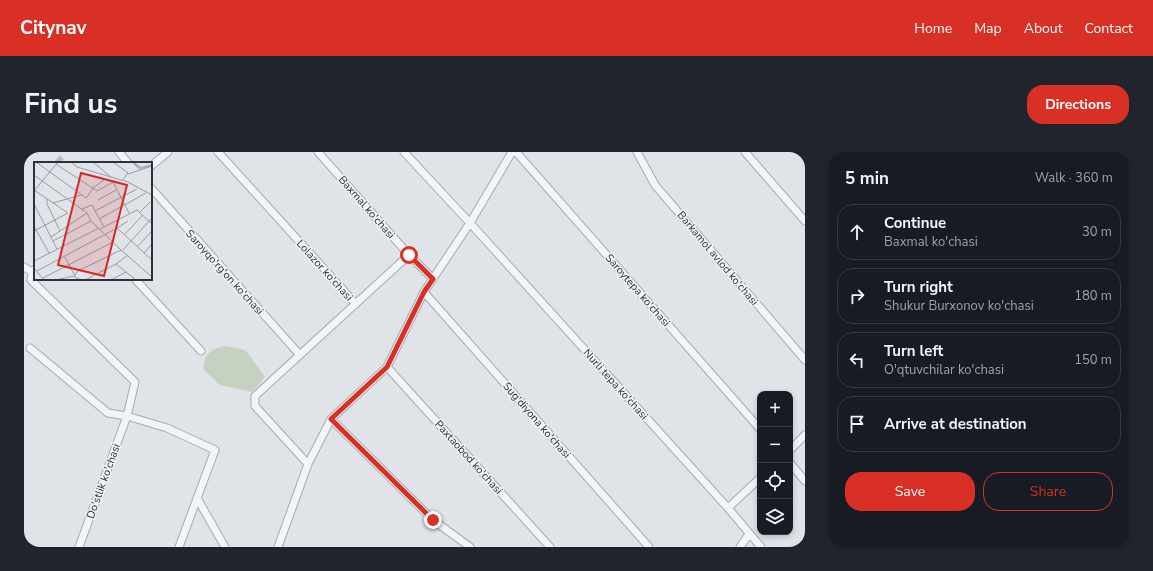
<!DOCTYPE html>
<meta charset="utf-8">
<style>
:root{--surface:#171b24;--page:#20242c;--text:#f1f3f6;--muted:#9ea1a6;--line:#363941;--accent:#d93025}
body{margin:0;font-family:"Nunito Sans",sans-serif;background:var(--page);color:var(--text)}
.controls{position:absolute;right:12px;bottom:12px;display:grid;overflow:hidden;border-radius:8px;box-shadow:0 2px 6px #0003}
.controls button{width:36px;height:36px;display:grid;place-items:center;padding:0;border:0;border-bottom:1px solid var(--line);background:var(--surface);color:var(--text);font:20px sans-serif}
.stop{position:absolute;width:12px;height:12px;margin:-9px;border:3px solid #d93025;border-radius:50%;background:#fff}
.stop.end{background:#d93025;border-color:#fff;box-shadow:0 1px 4px #0008}
.list{margin:0;padding:0;list-style:none}
h2{display:flex;justify-content:space-between;align-items:center;height:52px;margin:0;padding:0 16px;font-size:17px}
h2 small{font-size:13px;font-weight:400;color:var(--muted)}
.list li{display:grid;grid-template-columns:26px 1fr auto;gap:12px;align-items:center;box-sizing:border-box;height:56px;margin:0 8px 8px;padding:0 8px;border:1px solid var(--line);border-radius:16px}
.list b{display:block;font-size:15px;white-space:nowrap}
.list p{margin:0;font-size:13px;white-space:nowrap;color:var(--muted)}
.list em{font-size:13px;font-style:normal;color:var(--muted)}
.actions{display:flex;gap:8px;padding:12px 16px}
.actions a{flex:1;padding:9px 0;border:1px solid var(--accent);border-radius:16px;text-align:center;font-size:14px;color:var(--accent)}
.actions .main{background:var(--accent);color:#fff}
.icon{flex:none;width:22px;height:22px;fill:none;stroke:currentColor;stroke-width:2;stroke-linecap:round;stroke-linejoin:round}
.map{position:relative;flex:none;width:781px;height:395px;overflow:hidden;border-radius:16px}
header{display:flex;align-items:center;gap:24px;box-sizing:border-box;height:56px;padding:0 20px;background:var(--accent);color:#fff}
header strong{font-size:19px}
nav{display:flex;gap:22px;margin-inline-start:auto;font-size:14px}
.intro{display:flex;align-items:center;justify-content:space-between;box-sizing:border-box;height:96px;padding:0 24px}
h1{margin:0;font-size:28px}
.button{padding:10px 18px;border-radius:16px;background:var(--accent);color:#fff;font-size:14px;font-weight:700}
main{display:flex;gap:24px;padding:0 24px}
aside{flex:1;background:var(--surface);border-radius:16px;box-shadow:0 2px 6px #0003}
.map>svg:first-child{display:block}
.green{fill:#c6d1c2}
.building{fill:#b8bdc4}
.lines{fill:none;stroke-linecap:round;stroke-linejoin:round}
.street-casing{stroke:#a6aab2;stroke-width:9}
.street{stroke:#f3f4f7;stroke-width:7}
.route{stroke:#d93025;stroke-width:5}
.labels{text-anchor:middle;stroke-width:3;stroke-linejoin:round;paint-order:stroke}
.street-label{font-size:11px;fill:#2a323e;stroke:#f0f2f6}
.inset-river{fill:none;stroke:#9eb1c5;stroke-width:2}
.inset-road{fill:none;stroke:#979ca4;stroke-width:1}
.view{fill:#d62828;fill-opacity:0.15;stroke:#d62828;stroke-width:2}
.inset-edge{fill:none;stroke:#2a323e;stroke-width:2}
</style>
<header>
<strong>Citynav</strong>
<nav><a>Home</a><a>Map</a><a>About</a><a>Contact</a></nav>
</header>
<div class="intro"><h1>Find us</h1><a class="button">Directions</a></div>
<main>
<div class="map">
<svg width="781" height="395" viewBox="0 0 781 395">
<rect width="100%" height="100%" fill="#e0e3e8"/>
<!-- green -->
<path class="green" d="M200,194L218,197L223,200L241,225L228,240L196,233L179,217C181,202 185,198 200,194Z"/>
<!-- building -->
<path class="building" d="M36,3L40,7L36,11H29Z"/>
<g class="lines">
<defs>
<path id="street" d="M95,0L104,11
M194,0L332,152
M294,0L385,103L409,127
M380,0L446,71L704,356L737,395
M492,0L736,277
M613,0L631,33L781,208
M721,0L781,69
M127,14L144,0
M127,36L276,203
M0,115L8,120L11,117
M8,120L7,128L111,230L103,264L55,395
M111,127L177,199
M400,140L625,395
M6,196L84,261L103,264L143,276L191,298L155,395
M363,215L526,395
M307,267L409,368L446,395
M766,298L781,283
M766,311L781,329
M284,312L231,254V244L385,103
M173,346L201,395
M704,356L736,326
M254,395L284,312L307,267L363,215L400,140L446,71L488,0
M716,395L725,382"/>
</defs>
<!-- street casing -->
<use href="#street" class="street-casing"/>
<!-- street -->
<use href="#street" class="street"/>
</g>
<g class="lines">
<!-- route -->
<path class="route" d="M385,103L409,127L400,140L363,215L307,267L409,368"/>
</g>
<g class="labels">
<!-- street labels -->
<g class="street-label">
<text transform="translate(343 55) rotate(49)" y="4">Baxmal ko'chasi</text>
<text transform="translate(694 106) rotate(50)" y="4">Barkamol avlod ko'chasi</text>
<text transform="translate(301 118) rotate(48)" y="4">Lolazor ko'chasi</text>
<text transform="translate(201 120) rotate(48)" y="4">Saroyqo'rg'on ko'chasi</text>
<text transform="translate(614 138) rotate(49)" y="4">Saroytepa ko'chasi</text>
<text transform="translate(592 232) rotate(48)" y="4">Nurli tepa ko'chasi</text>
<text transform="translate(513 268) rotate(49)" y="4">Sug'diyona ko'chasi</text>
<text transform="translate(445 305) rotate(48)" y="4">Paxtaobod ko'chasi</text>
<text transform="translate(79 329) rotate(-70)" y="4">Do'stlik ko'chasi</text>
</g>
</g>
<!-- overview -->
<g transform="translate(10 10)">
<rect width="118" height="118" fill="#e0e3e8"/>
<path class="inset-river" d="M100,1L107,6L118,3"/>
<path class="inset-road" d="M2,0L52,36L60,25L70,18M37,0L43,5L94,20L118,33M59,0L78,16M79,0L94,11L88,19M22,2L63,29L79,20M106,8L118,4M94,12L106,8L98,0M0,13L53,51L57,59L87,88L118,115M79,20L95,51M0,28L34,51L0,69M0,29L24,0M13,37V42L26,69M64,38L82,28M19,41L47,33M0,42L23,87M48,47L58,43L70,65M61,49L103,27M106,50L116,40M65,57L112,31M0,64L15,91M83,66L94,59M66,67L103,48L118,62M90,73L109,53M17,75L53,51M19,79L57,59M97,79L118,56M103,85L118,69M89,88L97,79M110,91L118,82M31,95L41,114M0,99L65,66M82,102L94,93M0,106L10,118M3,109L83,66L118,98M41,113L44,109L87,88M9,116L79,80M22,118L39,114L47,118M51,118L82,102L102,118M77,118L92,110"/>
<path class="view" d="M47,11L93,23L70,114L24,103Z"/>
<rect width="118" height="118" class="inset-edge"/>
</g>
</svg>
<div class="controls">
<button>+</button>
<button>−</button>
<button><svg class="icon" aria-label="locate" viewBox="0 0 24 24"><circle cx="12" cy="12" r="6"/><path d="M12 2v4M12 18v4M2 12h4M18 12h4"/></svg></button>
<button><svg class="icon" aria-label="layers" viewBox="0 0 24 24"><path d="M12 4l9 5-9 5-9-5zM3 14l9 5 9-5"/></svg></button>
</div>
<div class="stop" style="left:385px;top:103px"></div>
<div class="stop end" style="left:409px;top:368px"></div>
</div>
<aside>
<h2>5 min<small>Walk · 360 m</small></h2>
<ul class="list">
<li><svg class="icon" aria-label="ahead" viewBox="0 0 24 24"><path d="M12 20V5M6 11l6-6 6 6"/></svg><div><b>Continue</b><p>Baxmal ko'chasi</p></div><em>30 m</em></li>
<li><svg class="icon" aria-label="right" viewBox="0 0 24 24"><path d="M7 20v-9h11M14 6l5 5-5 5"/></svg><div><b>Turn right</b><p>Shukur Burxonov ko'chasi</p></div><em>180 m</em></li>
<li><svg class="icon" aria-label="left" viewBox="0 0 24 24"><path d="M17 20v-9H6M10 6l-5 5 5 5"/></svg><div><b>Turn left</b><p>O'qtuvchilar ko'chasi</p></div><em>150 m</em></li>
<li><svg class="icon" aria-label="arrive" viewBox="0 0 24 24"><path d="M6 21V4h12l-3 4 3 4H6"/></svg><div><b>Arrive at destination</b></div></li>
</ul>
<div class="actions"><a class="main">Save</a><a>Share</a></div>
</aside>
</main>
